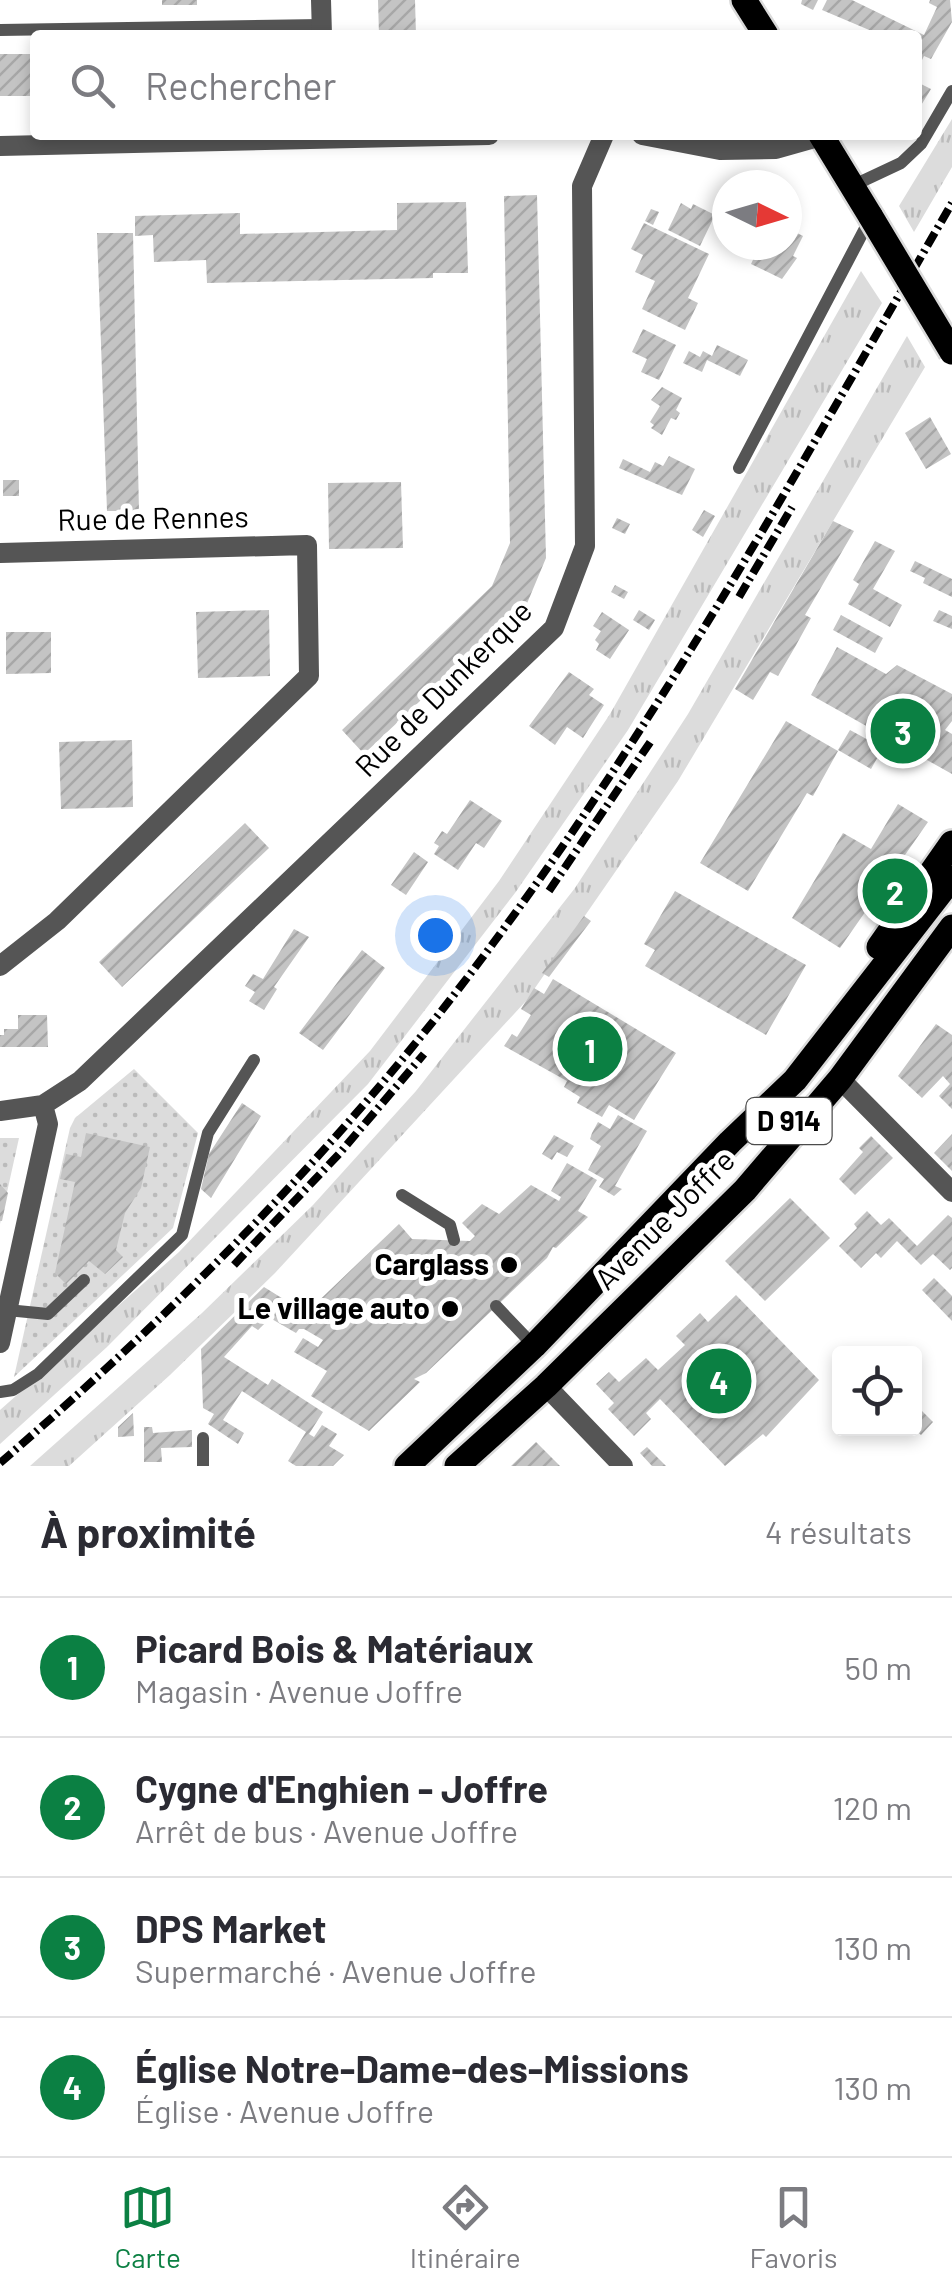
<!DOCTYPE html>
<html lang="fr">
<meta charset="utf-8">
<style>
:root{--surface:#fff;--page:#f7f7f7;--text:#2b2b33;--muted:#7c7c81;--line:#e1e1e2;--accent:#0b8043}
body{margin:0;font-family:Barlow,sans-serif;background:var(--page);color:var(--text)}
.controls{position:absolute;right:30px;bottom:30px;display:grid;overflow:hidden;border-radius:10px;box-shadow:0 5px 15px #0003}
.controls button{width:90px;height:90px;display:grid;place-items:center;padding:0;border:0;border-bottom:2px solid var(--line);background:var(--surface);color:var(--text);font:50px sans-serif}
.compass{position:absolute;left:712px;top:170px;width:90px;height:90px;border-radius:50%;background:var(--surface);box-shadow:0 5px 15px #0003;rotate:95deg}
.you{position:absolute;left:435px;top:935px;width:35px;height:35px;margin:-25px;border:8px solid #fff;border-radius:50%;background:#1a73e8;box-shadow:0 0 0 15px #1a73e833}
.badge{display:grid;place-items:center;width:65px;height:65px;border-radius:50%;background:var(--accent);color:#fff;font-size:32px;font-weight:700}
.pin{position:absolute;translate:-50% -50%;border:5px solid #fff;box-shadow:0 2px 10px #0006}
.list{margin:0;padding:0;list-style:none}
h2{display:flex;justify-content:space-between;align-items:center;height:130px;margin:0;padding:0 40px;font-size:42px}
h2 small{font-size:32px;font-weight:400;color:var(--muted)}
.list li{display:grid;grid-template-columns:65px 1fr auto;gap:30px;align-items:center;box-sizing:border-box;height:140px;padding:0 40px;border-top:2px solid var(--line)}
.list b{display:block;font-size:38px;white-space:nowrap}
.list p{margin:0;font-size:32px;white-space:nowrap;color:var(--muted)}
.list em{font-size:32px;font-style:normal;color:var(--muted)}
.icon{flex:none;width:55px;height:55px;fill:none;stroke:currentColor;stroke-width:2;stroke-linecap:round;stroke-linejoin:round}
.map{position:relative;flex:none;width:952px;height:1466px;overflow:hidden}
.search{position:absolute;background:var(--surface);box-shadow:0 5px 15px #0003;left:30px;right:30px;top:30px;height:110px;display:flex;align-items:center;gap:25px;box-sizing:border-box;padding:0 35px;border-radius:10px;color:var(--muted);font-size:38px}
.sheet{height:690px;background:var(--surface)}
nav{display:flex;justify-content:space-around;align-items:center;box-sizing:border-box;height:140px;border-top:2px solid var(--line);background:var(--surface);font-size:28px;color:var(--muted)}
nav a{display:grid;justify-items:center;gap:5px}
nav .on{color:var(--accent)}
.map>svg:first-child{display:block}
.grass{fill:url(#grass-tufts)}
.park{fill:url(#park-dots)}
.building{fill:url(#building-hatch)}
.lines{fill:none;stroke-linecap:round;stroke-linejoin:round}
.primary-casing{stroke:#dbdbdb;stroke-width:30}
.service{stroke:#555;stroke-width:12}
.minor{stroke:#555;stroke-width:20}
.primary{stroke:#000;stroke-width:25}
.rail{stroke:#000;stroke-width:8;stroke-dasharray:15 5 2.5 5;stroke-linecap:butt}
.primary-bridge-casing{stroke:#dbdbdb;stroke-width:30;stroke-linecap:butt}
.primary-bridge{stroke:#000;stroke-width:25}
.poi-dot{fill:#000;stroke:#fff;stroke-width:4}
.labels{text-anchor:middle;stroke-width:10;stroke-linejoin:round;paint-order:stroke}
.shield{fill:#fff;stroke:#4c4c4c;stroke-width:2.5}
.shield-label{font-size:28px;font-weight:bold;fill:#000}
.street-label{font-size:30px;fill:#000;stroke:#fff}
.poi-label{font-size:30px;font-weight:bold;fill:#000;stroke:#fff;text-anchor:end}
</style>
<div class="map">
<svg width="952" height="1466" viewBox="0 0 952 1466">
<defs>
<pattern id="grass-tufts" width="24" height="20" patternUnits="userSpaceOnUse" patternTransform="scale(2.5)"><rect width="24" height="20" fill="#dcdcdc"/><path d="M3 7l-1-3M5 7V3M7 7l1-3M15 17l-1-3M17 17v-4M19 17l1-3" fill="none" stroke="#bbb"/></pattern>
<pattern id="park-dots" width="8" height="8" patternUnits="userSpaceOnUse" patternTransform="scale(2.5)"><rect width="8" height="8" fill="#dcdcdc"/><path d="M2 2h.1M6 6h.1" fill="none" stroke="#bbb" stroke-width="1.8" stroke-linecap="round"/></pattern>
<pattern id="building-hatch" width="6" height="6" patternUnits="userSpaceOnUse" patternTransform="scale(2.5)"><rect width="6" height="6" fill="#c4c4c4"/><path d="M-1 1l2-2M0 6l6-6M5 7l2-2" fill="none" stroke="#a7a7a7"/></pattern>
</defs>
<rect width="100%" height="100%" fill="#fff"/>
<!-- grass -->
<path class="grass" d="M952,119V167L914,232L899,206Z
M861,271L882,303L628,730L515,893L368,1084L107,1347L0,1444V1410L179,1252L370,1051L499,881L610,714Z
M907,336L925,367L678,781L526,1001L275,1273L170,1375L69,1466H30L202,1313L313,1205L416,1091L575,888L688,714Z"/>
<!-- park -->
<path class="park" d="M134,1069L198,1133L173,1228L14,1377L70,1128L75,1118Z
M0,1138H19L0,1224Z"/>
<!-- building -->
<path class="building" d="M162,0H197V5H162Z
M378,0H415L416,35H379Z
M802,0H818L813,10L801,4Z
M827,0H852L924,35L937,7L929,3L930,0H950L952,22L931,59L924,56L917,70V35H881L822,10Z
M0,54H35V96H0Z
M917,82L931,89L917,112Z
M537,195L546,558L523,613L516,610L364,754L342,730L492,586L510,543L504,196Z
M466,202L468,273H433V278L207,283L206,260L154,262L153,235L135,236V216L240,213V234L397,230V203Z
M681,203L691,209L693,204L715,215L700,246L668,230Z
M651,209L659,212L653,225L645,221Z
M644,223L709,254L688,298L698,303L685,330L642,309L655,281L635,272L643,255L631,249Z
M787,228L803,236L793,256L797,258L782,279L751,264L760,245H787Z
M97,233H133L139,511H107Z
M643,329L676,345L659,380L641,372L647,359L632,352Z
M717,345L748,360L740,376L707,360L702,372L683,363L689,351L700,357L703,351L712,356Z
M662,387L682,398L676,410L680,413L676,420L671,418L662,435L651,428L654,425L650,422L660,406L651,400Z
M930,417L951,454L926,469L905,433Z
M669,456L695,469L682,495L619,468L623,459L650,472L655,462L663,466Z
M3,480H19V496H3Z
M401,482L403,548L329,549L328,483Z
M704,510L715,516L703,537L692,530Z
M617,518L630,524L625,534L612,528Z
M833,521L854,531L805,615L811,618L795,647L778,676L770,672L753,700L735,689Z
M875,541L895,551L873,589L902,605L890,627L848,604L859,584L853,580Z
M915,561L952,579V597L923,583L925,578L910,571Z
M615,585L628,592L624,599L611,592Z
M269,610L270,676L198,678L196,612Z
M639,610L655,620L649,630L633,620Z
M939,610L952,616V629L933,621Z
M602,612L629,630L610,659L596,650L599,644L595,640L601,631L593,626Z
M841,615L883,638L875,653L833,630Z
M6,632H51V673L6,674Z
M837,647L886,674L897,665L952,694V721L945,730L952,734V774L811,695Z
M569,672L594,689L589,695L604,705L583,738L567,727L555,745L529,726Z
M786,721L838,751L813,796L807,793L748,891L700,863Z
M850,730L883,748L871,769L838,750Z
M132,740L133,807L61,809L59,742Z
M470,800L502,821L484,848L476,843L458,870L434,854L439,846L434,843L442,831L447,834Z
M898,804L928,822L840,948L792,918L843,833L871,849Z
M245,823L269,848L122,987L99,962Z
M414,852L428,862L406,895L391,885Z
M675,891L806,965L766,1035L645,966L655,950L644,944Z
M584,916L591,921L575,942L549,977L542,973Z
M294,929L309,937L274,987L277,989L264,1010L249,1001L255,992L245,986L253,974L263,979Z
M362,950L385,968L323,1050L299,1033Z
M553,979L676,1053L634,1120L609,1105L602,1117L577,1103L580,1097L564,1087L567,1081L504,1046L512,1034L517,1037L531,1015L521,1009L534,988L544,994Z
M18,1015H47L48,1047H0V1035H4V1029H18Z
M936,1024L952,1035V1109L939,1096L950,1084L943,1076L922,1098L898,1076Z
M242,1103L261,1116L211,1198L201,1189L209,1154Z
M618,1115L647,1131L615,1186L622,1189L614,1196L599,1187L604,1179L588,1170L601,1146L590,1139L592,1133L598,1122L610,1129Z
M86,1133L150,1147L141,1188L125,1213L116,1250L123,1257L105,1274L89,1261L66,1284L55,1273L75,1182L60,1179L66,1154L81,1157Z
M952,1134V1171L934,1153Z
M554,1135L574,1146L567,1157L557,1152L552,1160L542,1154Z
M871,1136L893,1158L855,1195L839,1179L863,1152L859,1148Z
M567,1163L597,1180L578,1211L588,1217L556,1248L553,1247L547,1258L426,1373L414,1379L420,1382L369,1431L311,1396L327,1371L294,1352L303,1338L318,1347L323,1340L304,1329H299L296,1333L270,1318L258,1330L252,1326L224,1357L268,1385L272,1379L323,1412L309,1434L314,1437L322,1425L337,1434L329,1446L344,1455L333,1466H296L288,1461L306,1432L242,1391L223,1420L244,1433L238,1444L208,1424L214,1414L203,1408L201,1349L264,1287L306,1313L399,1224L412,1239L470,1241L475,1236L462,1223L482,1204L499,1214L531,1185L559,1201L561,1197L551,1191Z
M0,1184L8,1193L2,1221H0Z
M790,1198L830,1238L765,1301L725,1261Z
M867,1211L881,1225L889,1218L917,1246L948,1215L952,1218V1268L950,1270L933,1254L921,1265L897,1241L881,1258L876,1253L861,1268L839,1246L857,1228L854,1224Z
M934,1278L952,1296V1321L922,1290Z
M736,1295L819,1380L766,1437L763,1434L725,1466L660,1399L646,1413L651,1419L634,1436L608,1409L614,1403L596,1384L609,1372L619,1382L646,1358L658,1370L685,1345L676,1336L700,1313L708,1322Z
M914,1403L933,1422L921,1435L914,1429Z
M133,1413L134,1436L118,1437V1427Z
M144,1427H152L153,1433L192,1430V1447L161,1448L162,1462H144Z
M536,1442L560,1466H511Z
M647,1447L666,1466H652L640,1453Z"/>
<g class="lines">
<defs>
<path id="primary" d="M744,0L766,35
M821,135L871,217
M879,947L952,843
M407,1466L534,1346L730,1142L795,1080L952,878
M457,1466L546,1386L745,1190L840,1079L952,927"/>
</defs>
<!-- primary casing -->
<use href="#primary" class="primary-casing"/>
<!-- service -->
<path class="service" d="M0,30L322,25
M852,186L901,163L921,144L952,91
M739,468L871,217
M402,1195L450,1225L454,1240
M496,1306L534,1346
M7,1310L48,1314L84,1280
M0,1392L13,1390L38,1374L182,1235L208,1133L254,1060
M203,1466V1438"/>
<!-- minor -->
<path class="minor" d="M321,0L322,35
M642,135L720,150L776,149L822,136
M0,146L489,135
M0,553L307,545L309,676L57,921L0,966
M840,1079L952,1192
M0,1111L43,1105L80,1081L554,628L585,546L582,186L604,135
M0,1343L48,1124L43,1105
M546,1386L623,1466"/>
<!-- primary -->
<use href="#primary" class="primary"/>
<!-- rail -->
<path class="rail" d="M739,597L792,507
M549,891L653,738
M234,1265L339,1154L424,1054
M0,1463C181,1307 352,1135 494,942C667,709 807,454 952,203"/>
<defs>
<path id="primary-bridge" d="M871,217L952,352"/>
</defs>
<!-- primary-bridge casing -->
<use href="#primary-bridge" class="primary-bridge-casing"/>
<!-- primary-bridge -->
<use href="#primary-bridge" class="primary-bridge"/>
</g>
<!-- markers -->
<g class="poi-dot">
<circle cx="509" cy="1265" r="10"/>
<circle cx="450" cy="1309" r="10"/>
</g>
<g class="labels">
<!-- shield labels -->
<rect class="shield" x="746.5" y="1098" width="85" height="46" rx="8"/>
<g class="shield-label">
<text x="789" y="1131">D 914</text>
</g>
<!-- street labels -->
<g class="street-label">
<text transform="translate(153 519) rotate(-1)" y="10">Rue de Rennes</text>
<text transform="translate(444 689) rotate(-45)" y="10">Rue de Dunkerque</text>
<text transform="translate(665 1220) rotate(-45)" y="10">Avenue Joffre</text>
</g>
<!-- poi labels -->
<g class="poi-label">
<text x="489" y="1275">Carglass</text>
<text x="430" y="1319">Le village auto</text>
</g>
</g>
</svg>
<div class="controls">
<button><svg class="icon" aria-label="locate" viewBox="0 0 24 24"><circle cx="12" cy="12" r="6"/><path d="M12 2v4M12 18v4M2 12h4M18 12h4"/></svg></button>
</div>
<svg class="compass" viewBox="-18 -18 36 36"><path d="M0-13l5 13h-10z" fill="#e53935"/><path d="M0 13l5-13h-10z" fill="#7c7c81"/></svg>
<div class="you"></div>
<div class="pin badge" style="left:590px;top:1049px">1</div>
<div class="pin badge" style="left:895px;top:891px">2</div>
<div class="pin badge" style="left:903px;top:731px">3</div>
<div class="pin badge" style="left:719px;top:1381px">4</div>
<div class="search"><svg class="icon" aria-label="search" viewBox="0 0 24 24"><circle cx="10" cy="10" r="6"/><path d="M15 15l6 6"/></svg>Rechercher</div>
</div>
<section class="sheet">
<h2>À proximité<small>4 résultats</small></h2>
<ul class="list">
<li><span class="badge">1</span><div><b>Picard Bois &amp; Matériaux</b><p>Magasin · Avenue Joffre</p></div><em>50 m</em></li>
<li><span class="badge">2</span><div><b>Cygne d'Enghien - Joffre</b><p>Arrêt de bus · Avenue Joffre</p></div><em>120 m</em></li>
<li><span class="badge">3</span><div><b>DPS Market</b><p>Supermarché · Avenue Joffre</p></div><em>130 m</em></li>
<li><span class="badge">4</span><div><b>Église Notre-Dame-des-Missions</b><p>Église · Avenue Joffre</p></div><em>130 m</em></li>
</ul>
</section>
<nav>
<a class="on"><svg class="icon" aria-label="map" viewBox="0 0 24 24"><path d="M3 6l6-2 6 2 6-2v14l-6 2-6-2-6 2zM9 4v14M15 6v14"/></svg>Carte</a>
<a><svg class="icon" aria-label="directions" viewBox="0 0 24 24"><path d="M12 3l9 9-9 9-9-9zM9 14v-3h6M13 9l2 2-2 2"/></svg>Itinéraire</a>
<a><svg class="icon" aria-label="saved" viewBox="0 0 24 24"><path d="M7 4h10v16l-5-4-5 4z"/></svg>Favoris</a>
</nav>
